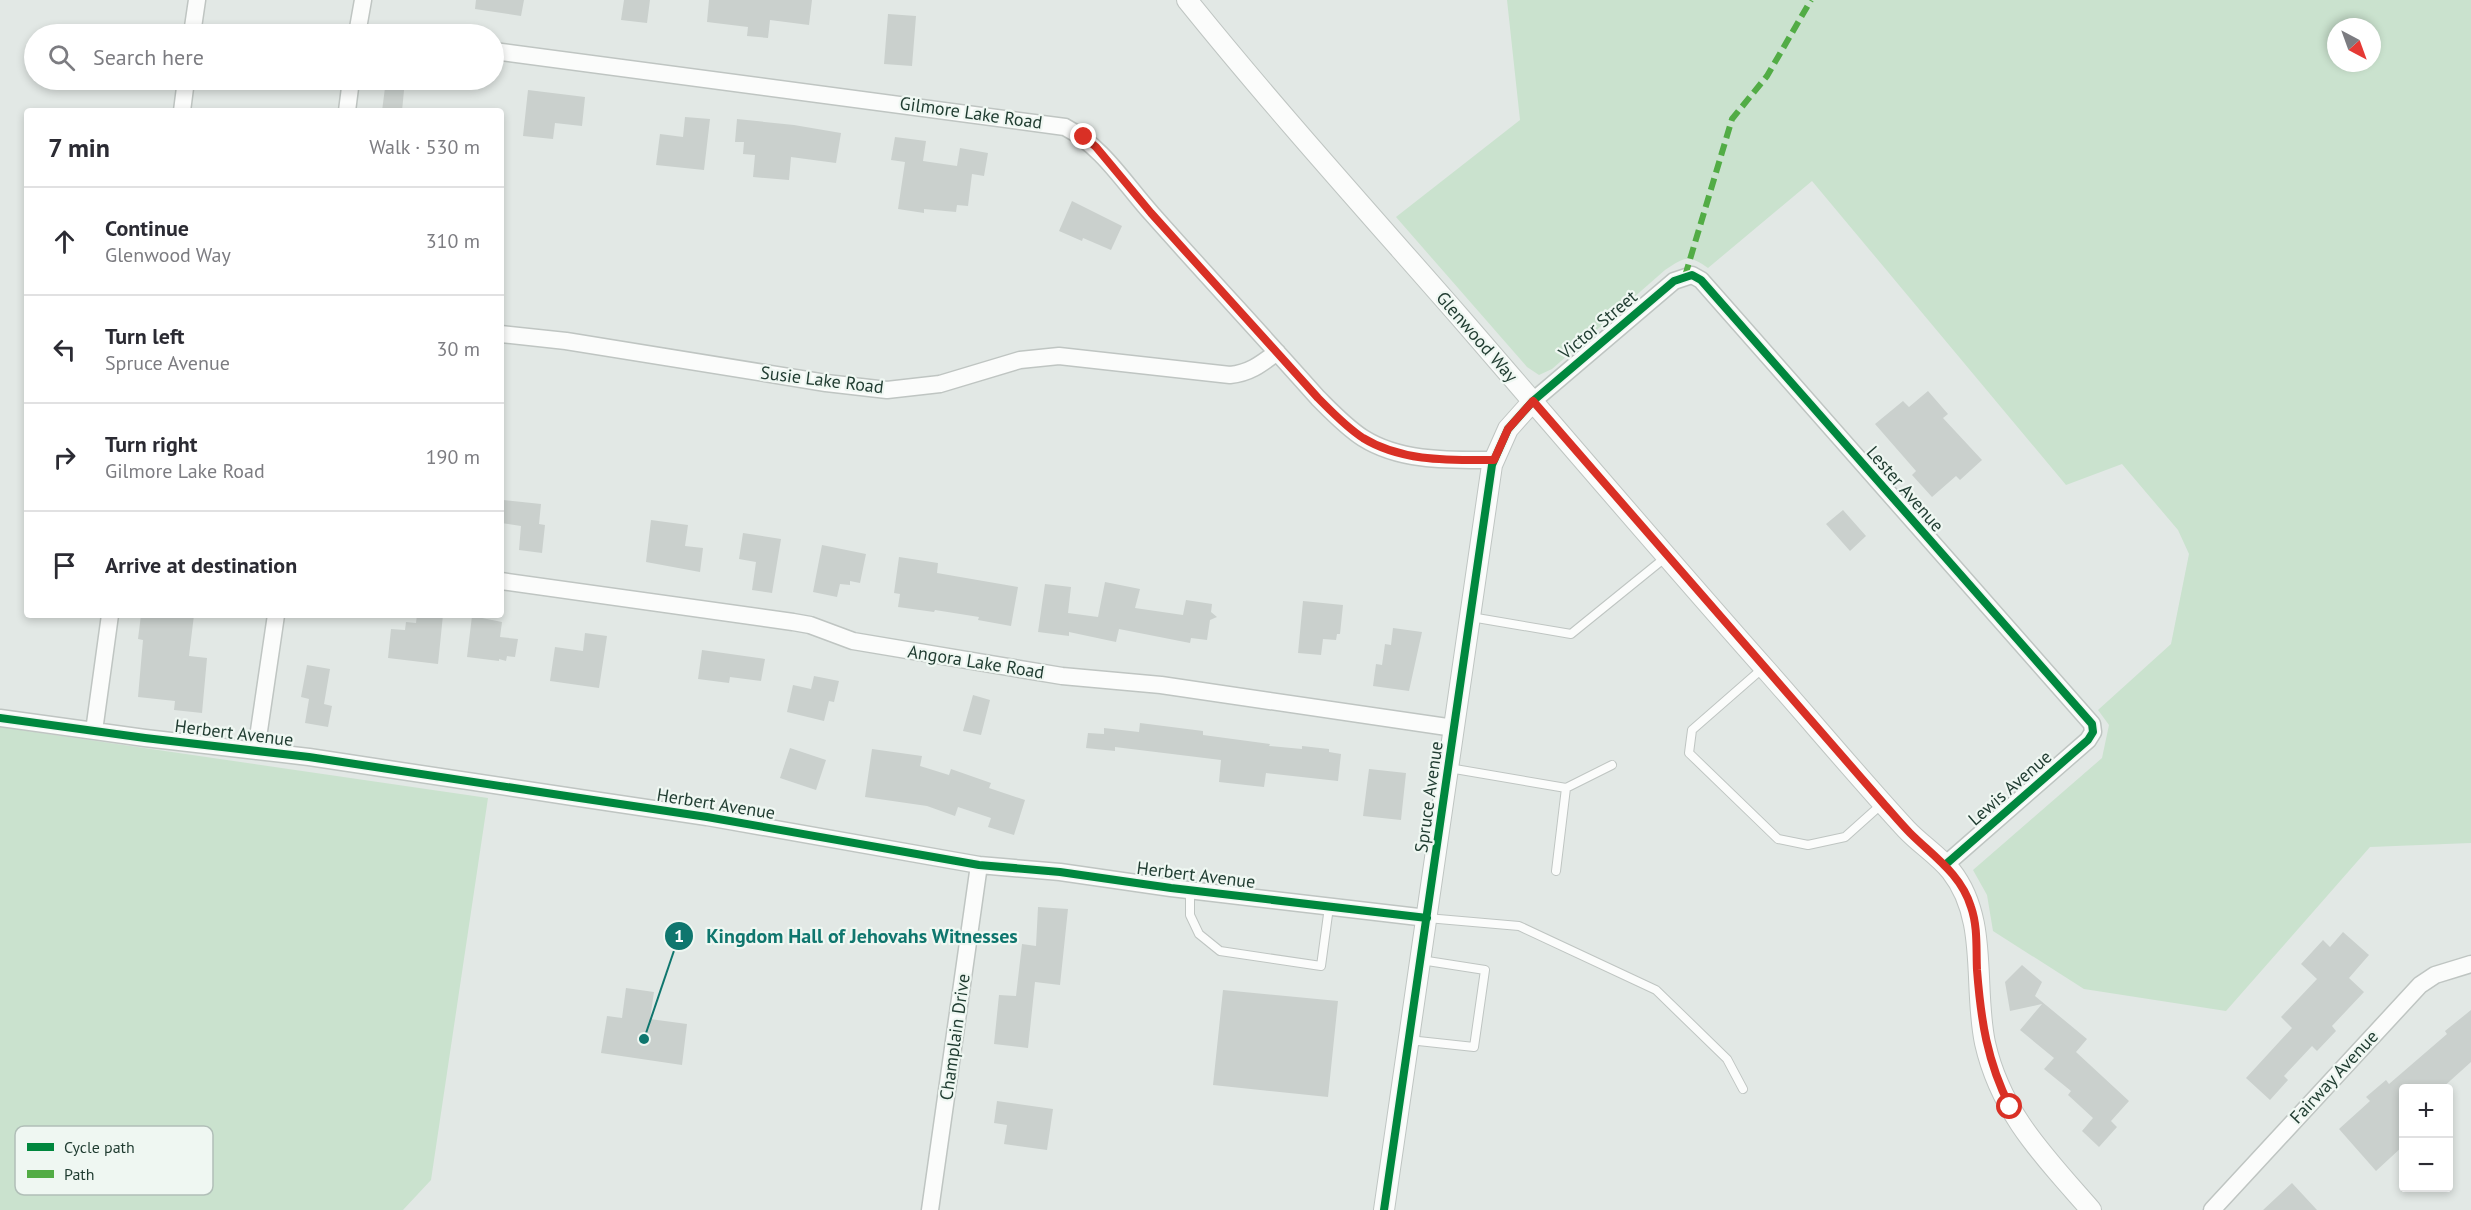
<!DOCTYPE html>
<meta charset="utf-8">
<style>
:root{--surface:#fff;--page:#f7f7f7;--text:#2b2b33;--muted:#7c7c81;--line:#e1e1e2}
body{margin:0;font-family:"PT Sans",sans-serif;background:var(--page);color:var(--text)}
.controls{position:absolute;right:18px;bottom:18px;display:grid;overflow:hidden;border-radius:6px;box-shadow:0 3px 9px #0003}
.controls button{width:54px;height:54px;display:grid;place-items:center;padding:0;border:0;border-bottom:2px solid var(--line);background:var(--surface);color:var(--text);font:30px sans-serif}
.compass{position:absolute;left:2327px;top:18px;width:54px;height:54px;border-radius:50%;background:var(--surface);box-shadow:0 3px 9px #0003;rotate:139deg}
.stop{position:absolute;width:18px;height:18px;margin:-14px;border:4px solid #d93025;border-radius:50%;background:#fff}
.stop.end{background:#d93025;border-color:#fff;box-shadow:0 2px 6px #0008}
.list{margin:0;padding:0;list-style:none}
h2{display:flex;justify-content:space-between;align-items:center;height:78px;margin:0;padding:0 24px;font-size:26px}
h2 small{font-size:20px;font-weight:400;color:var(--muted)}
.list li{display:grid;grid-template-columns:39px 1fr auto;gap:18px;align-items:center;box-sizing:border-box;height:108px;padding:0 24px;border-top:2px solid var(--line)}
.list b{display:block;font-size:22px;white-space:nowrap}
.list p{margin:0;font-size:20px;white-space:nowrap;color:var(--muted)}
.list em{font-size:20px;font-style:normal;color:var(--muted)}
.icon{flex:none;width:33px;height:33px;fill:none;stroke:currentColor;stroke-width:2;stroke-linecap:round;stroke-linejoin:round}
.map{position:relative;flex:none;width:2471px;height:1210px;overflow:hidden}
.search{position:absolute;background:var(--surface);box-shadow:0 3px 9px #0003;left:24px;top:24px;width:480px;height:66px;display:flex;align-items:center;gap:15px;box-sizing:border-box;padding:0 21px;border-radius:33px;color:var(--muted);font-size:22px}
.panel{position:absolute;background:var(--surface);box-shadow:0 3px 9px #0003;left:24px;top:108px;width:480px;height:510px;border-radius:6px}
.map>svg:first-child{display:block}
.green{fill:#cae2ce;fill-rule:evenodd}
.building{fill:#cad0cd}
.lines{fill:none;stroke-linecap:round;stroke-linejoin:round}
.service-casing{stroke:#bfc5c2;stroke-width:10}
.minor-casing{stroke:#bfc5c2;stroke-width:19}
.tertiary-casing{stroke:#bfc5c2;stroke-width:22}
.service{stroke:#fbfcfb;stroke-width:8}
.minor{stroke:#fbfcfb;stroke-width:16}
.tertiary{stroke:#fbfcfb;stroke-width:20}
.quiet{stroke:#52ac45;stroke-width:6;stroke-dasharray:12 6;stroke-linecap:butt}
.cycleway-casing{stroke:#eff7f2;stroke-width:11}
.cycleway{stroke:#00873e;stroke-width:8}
.route{stroke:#d93025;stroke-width:8}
.labels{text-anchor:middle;stroke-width:4.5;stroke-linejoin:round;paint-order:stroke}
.street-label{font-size:18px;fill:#1f3b30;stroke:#eff7f2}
.key{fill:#eff7f2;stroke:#b1bfb8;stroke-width:1.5}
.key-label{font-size:16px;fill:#1f3b30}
.leader{fill:none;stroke:#0f766e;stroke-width:2}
.callout-dot{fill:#0f766e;stroke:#eff7f2;stroke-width:2}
.mark-label{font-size:18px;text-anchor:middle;font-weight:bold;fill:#fff}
.callout-label{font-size:20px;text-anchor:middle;font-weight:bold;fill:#0f766e;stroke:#eff7f2;stroke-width:4.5;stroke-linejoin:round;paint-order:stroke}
</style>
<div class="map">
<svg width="2471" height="1210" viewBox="0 0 2471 1210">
<rect width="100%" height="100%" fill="#e2e8e5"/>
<!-- green -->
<path class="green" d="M1507,0H2471V843L2370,847L2226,1011L2084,989L1993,931L1987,895L1973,870L2102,758L2109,725L2098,710L2171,644L2189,554L2178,530L2122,464L2066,485L1812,181L1708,268C1688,254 1685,257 1665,270L1552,369L1539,375L1527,367L1396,217L1520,120ZM2336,27H2372V63H2336Z
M0,727L488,798L431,1180L403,1210H0Z"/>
<!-- building -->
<path class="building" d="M476,0H524L521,16L475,9Z
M624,0H650L647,23L621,20Z
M709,0H812L809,25L770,20L768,38L747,36L748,27L707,22Z
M888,14L916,16L912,66L884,64Z
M386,80H405L402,111H382Z
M528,90L585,97L582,126L555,123L553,139L523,136Z
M685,117L710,119L704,170L656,165L660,134L683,137Z
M737,119L794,125L841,133L836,163L791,157L789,180L753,177L755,155L743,154L744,142H735Z
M895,137L926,141L923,161L957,166L960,148L988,153L984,176L972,174L968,206L957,205L956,212L924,209V213L898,209L905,162L891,160Z
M1072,201L1122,226L1111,250L1083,238L1082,241L1059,231Z
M1928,391L1948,414L1943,418L1982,460L1960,480L1956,476L1932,497L1912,475L1916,471L1875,424L1903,401L1909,407Z
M503,500L541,504L539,524L545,525L542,553L519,550L521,526L501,523Z
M1843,510L1866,536L1850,551L1826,524Z
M651,520L688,525L685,546L703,548L700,572L646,562Z
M743,533L781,539L772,593L752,590L756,562L739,559Z
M822,545L866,554L860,583L850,581V585L840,584L837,597L813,592Z
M899,557L938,563L937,573L1018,587L1011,626L978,620L979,617L935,610L934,612L898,607L900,594L894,593Z
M1105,582L1140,589L1135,608L1183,615L1186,600L1212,604L1211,612L1217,617L1210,620L1207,640L1191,638L1190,643L1119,629L1116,642L1069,632V636L1038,632L1045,584L1071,587L1068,613L1098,617Z
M1303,601L1343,605L1340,634H1337L1336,640L1323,639L1321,655L1298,653Z
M141,615H194L189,656L207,658L202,713L174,710L175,701L138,697L143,640L138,639Z
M417,615H443L438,664L388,658L391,629L405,630L406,622L416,623Z
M472,616L502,622L500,637L518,639L515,657L507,656L506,661L499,659V661L467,657Z
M1393,628L1422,632L1409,691L1373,686L1376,664L1382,665L1385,644L1391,645Z
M585,633L607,636L599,688L550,681L555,647L583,651Z
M702,650L765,659L761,681L730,677L729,683L698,679Z
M307,665L330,669L324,704L332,706L328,727L305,723L309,699L301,697Z
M814,676L839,681L834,702L829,701L824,721L787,712L793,685L811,689Z
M973,695L990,700L981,735L963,731Z
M1140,723L1203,731V735L1270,744L1269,746L1302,749V746L1329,749V752L1341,754L1338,781L1266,773L1264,787L1219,782L1221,760L1115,747V751L1086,748L1088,733L1104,734V728L1139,732Z
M790,748L826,760L816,790L780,778Z
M872,749L922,756L920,766L949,775L951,769L991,783L989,788L1025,800L1014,835L988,827L991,818L958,807L955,816L927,806L865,797Z
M1369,769L1406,773L1401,820L1363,816Z
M1038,907L1068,909L1060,985L1035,982L1028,1048L994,1044L999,995L1016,996L1022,944L1036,946Z
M2343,932L2369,955L2349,978L2364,992L2332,1026L2336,1031L2317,1051L2312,1046L2284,1076L2288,1080L2270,1100L2246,1078L2292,1028L2281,1017L2317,979L2301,964L2323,940L2330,947Z
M2022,965L2042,982L2035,996L2087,1039L2076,1052L2129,1101L2111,1121L2117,1127L2099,1147L2082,1131L2093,1118L2068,1095L2071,1091L2044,1069L2054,1058L2020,1030L2042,1004L2010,1011L2005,982Z
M626,988L654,992L650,1019L687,1024L682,1065L601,1053L607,1016L622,1018Z
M1223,990L1338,1001L1328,1097L1213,1085Z
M2471,1010V1062L2441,1089H2403V1146L2376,1171L2339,1129L2370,1101L2366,1097L2386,1080L2389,1084L2447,1034L2445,1031Z
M997,1101L1053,1109L1047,1150L1004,1144L1007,1125L994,1123Z
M2292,1183L2317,1210H2263Z"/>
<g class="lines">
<defs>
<path id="service" d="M1471,617L1571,634L1666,557
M1763,668L1692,730L1689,753L1778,839L1808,845L1845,837L1883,803
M1449,768L1566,788L1612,765
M1556,871L1566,788
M1190,890V915L1199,934L1220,951L1321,966L1329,907
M1427,918L1519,926L1656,990L1727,1059L1743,1089
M1409,1040L1474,1047L1485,970L1421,960"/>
<path id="minor" d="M192,34L197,0
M357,34L363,0
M494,51L1065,127C1103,147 1124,183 1152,214C1207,276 1263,336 1318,398C1332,412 1346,427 1363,438C1401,462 1450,460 1494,460
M182,111L186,80
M347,111L351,80
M501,334L566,341L826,383L887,390L940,384L1020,360L1059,356L1230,375C1250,373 1261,364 1277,352
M1533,401L1674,281L1692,275L1701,280L2092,724L2093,732L2088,740L1945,865
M501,581L793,622L810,625L853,641L1062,676L1161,685L1454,728
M0,718L145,738L309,757L573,797L707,817L979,865L1060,872L1171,888L1427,918
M94,731L110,615
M256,751L276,615
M930,1210L979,865
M2212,1210L2420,985L2435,975L2471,964"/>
<path id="tertiary" d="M1187,0C1274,108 1368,212 1459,316C1562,435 1664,555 1768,672C1814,724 1859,778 1906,829C1920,844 1938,855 1951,871C1989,919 1973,986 1985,1043C2001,1114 2045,1157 2091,1210
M1384,1210L1492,465L1508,429L1533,401"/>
</defs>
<!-- service casing -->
<use href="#service" class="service-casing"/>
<!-- minor casing -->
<use href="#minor" class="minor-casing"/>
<!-- tertiary casing -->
<use href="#tertiary" class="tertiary-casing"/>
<!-- service -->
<use href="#service" class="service"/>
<!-- minor -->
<use href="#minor" class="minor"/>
<!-- tertiary -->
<use href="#tertiary" class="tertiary"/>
<!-- quiet -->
<path class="quiet" d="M1685,276L1732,119L1767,76L1811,0"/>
<defs>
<path id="cycleway" d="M0,718L145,738L309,757L573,797L707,817L979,865L1060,872L1171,888L1427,918
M1384,1210L1492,465L1508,429L1533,401L1674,281L1692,275L1701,280L2092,724L2093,732L2088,740L1945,865"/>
</defs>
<!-- cycleway casing -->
<use href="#cycleway" class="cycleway-casing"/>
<!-- cycleway -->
<use href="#cycleway" class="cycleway"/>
</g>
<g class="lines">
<!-- route -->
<path class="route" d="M1084,137L1096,147L1151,213L1318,398C1332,412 1346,427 1363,438C1402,462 1450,460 1494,460L1508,429L1533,401L1883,803C1892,813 1901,824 1910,833C1933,856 1961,874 1971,907C1978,927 1976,949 1977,970C1981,1021 1987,1061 2010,1107"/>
</g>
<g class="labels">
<!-- street labels -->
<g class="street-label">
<text transform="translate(971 113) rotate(8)" y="6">Gilmore Lake Road</text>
<text transform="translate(1598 325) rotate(-40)" y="6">Victor Street</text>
<text transform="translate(1477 337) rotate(49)" y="6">Glenwood Way</text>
<text transform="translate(822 380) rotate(7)" y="6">Susie Lake Road</text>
<text transform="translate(1905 489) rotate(49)" y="6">Lester Avenue</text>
<text transform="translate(976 662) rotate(9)" y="6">Angora Lake Road</text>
<text transform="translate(234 733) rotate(7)" y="6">Herbert Avenue</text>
<text transform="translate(2010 788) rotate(-41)" y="6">Lewis Avenue</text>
<text transform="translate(1429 797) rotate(-82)" y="6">Spruce Avenue</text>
<text transform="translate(716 804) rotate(9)" y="6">Herbert Avenue</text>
<text transform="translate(1196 875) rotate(7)" y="6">Herbert Avenue</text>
<text transform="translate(955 1037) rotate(-82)" y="6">Champlain Drive</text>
<text transform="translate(2334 1077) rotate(-47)" y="6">Fairway Avenue</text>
</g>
</g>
<!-- legend -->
<rect x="15" y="1126" width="198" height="69" rx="9" class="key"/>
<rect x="27" y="1143" width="27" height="8" fill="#00873e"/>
<rect x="27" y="1170" width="27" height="8" fill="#52ac45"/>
<g class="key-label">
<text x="64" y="1153">Cycle path</text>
<text x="64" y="1180">Path</text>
</g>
<!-- callouts -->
<path class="leader" d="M644 1039L679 936"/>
<g class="callout-dot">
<circle cx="644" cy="1039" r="6"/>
<circle cx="679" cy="936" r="15"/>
</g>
<g class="mark-label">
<text x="679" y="942">1</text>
</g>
<g class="callout-label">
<text x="862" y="943">Kingdom Hall of Jehovahs Witnesses</text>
</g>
</svg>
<div class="controls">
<button>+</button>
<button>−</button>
</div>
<svg class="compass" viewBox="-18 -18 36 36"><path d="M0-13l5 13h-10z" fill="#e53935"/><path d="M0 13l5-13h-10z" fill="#7c7c81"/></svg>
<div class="stop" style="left:2010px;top:1107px"></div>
<div class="stop end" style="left:1084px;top:137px"></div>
<div class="search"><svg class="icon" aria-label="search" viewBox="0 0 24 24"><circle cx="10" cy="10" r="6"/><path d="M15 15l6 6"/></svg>Search here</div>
<section class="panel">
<h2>7 min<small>Walk · 530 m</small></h2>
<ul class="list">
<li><svg class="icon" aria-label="ahead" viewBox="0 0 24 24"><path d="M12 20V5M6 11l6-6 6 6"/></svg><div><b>Continue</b><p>Glenwood Way</p></div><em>310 m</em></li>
<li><svg class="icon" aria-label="left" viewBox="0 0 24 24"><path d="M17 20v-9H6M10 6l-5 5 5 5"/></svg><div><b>Turn left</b><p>Spruce Avenue</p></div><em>30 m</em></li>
<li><svg class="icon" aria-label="right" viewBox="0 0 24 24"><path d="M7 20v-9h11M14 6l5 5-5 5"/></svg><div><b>Turn right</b><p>Gilmore Lake Road</p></div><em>190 m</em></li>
<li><svg class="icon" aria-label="arrive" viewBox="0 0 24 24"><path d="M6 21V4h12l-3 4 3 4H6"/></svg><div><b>Arrive at destination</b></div></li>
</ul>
</section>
</div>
